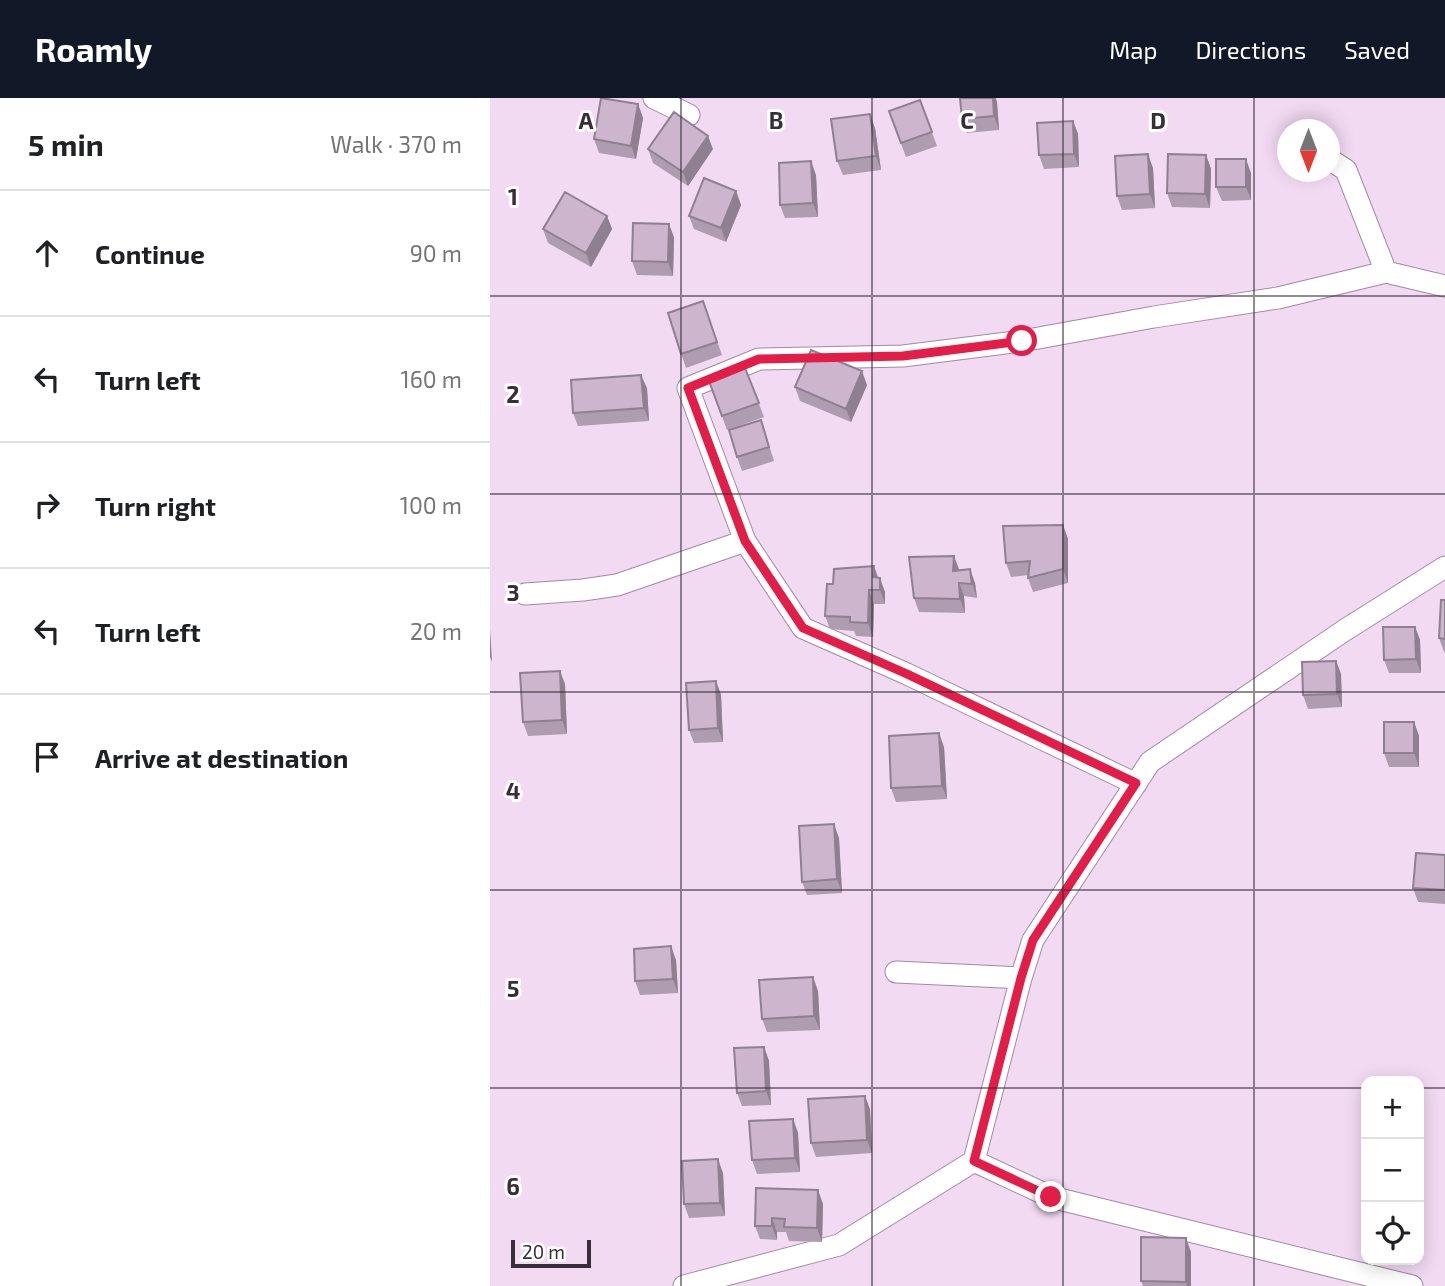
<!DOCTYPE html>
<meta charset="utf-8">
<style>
:root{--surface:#fff;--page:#f2f2f2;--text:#202124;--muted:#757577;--line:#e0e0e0;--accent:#111827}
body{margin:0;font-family:"Exo 2",sans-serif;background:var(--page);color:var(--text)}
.controls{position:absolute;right:21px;bottom:21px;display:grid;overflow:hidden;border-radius:14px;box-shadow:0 4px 18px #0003}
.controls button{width:63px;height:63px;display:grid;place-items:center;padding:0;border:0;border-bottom:2px solid var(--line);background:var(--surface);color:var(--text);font:35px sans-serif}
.compass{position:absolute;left:787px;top:21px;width:63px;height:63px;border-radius:50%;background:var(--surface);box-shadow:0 4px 18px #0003;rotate:180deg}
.scale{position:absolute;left:21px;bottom:18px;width:80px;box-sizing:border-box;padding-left:7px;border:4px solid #372e38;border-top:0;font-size:19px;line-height:24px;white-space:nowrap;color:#372e38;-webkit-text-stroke:5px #fff;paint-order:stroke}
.stop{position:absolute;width:21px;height:21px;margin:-16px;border:5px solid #e11d48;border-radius:50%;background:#fff}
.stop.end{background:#e11d48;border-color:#fff;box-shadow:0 2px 7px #0008}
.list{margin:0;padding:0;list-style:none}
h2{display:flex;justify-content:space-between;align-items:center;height:91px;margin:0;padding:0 28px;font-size:30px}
h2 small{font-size:23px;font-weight:400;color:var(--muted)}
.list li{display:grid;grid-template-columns:46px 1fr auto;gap:21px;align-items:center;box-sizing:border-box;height:126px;padding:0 28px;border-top:2px solid var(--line)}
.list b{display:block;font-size:26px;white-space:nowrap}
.list em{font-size:23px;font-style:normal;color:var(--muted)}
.icon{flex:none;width:38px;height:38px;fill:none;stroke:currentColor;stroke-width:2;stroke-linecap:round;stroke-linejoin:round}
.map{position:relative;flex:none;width:955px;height:1188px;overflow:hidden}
header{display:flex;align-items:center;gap:42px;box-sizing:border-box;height:98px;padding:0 35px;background:var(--accent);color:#fff}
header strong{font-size:33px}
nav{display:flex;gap:38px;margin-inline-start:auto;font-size:24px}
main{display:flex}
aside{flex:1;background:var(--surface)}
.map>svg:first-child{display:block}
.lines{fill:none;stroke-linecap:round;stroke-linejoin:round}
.minor-casing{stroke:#a08aa1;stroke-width:23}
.minor{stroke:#fff;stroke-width:21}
.wall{fill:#af9cb0}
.shaded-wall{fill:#8f7f90}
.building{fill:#ccb5cd;stroke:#8f7f90;stroke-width:2}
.route{stroke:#e11d48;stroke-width:9}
.grid{fill:none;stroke:#372e38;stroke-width:2;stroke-opacity:0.55}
.grid-label{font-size:23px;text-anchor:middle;font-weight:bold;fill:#372e38;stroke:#fff;stroke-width:6;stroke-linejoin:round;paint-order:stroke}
</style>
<header>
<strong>Roamly</strong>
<nav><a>Map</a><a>Directions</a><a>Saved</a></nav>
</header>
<main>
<aside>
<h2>5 min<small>Walk · 370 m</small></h2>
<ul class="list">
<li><svg class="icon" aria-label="ahead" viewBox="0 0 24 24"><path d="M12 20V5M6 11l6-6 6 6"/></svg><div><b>Continue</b></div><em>90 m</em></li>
<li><svg class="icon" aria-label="left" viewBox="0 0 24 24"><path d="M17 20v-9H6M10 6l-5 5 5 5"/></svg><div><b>Turn left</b></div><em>160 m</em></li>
<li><svg class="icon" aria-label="right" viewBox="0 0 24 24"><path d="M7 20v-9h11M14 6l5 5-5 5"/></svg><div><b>Turn right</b></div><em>100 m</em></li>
<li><svg class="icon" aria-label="left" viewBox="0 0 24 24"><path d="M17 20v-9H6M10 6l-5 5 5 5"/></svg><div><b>Turn left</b></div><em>20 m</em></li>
<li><svg class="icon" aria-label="arrive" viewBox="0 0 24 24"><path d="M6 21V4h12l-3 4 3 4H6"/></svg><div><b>Arrive at destination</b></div></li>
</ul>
</aside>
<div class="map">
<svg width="955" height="1188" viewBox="0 0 955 1188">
<rect width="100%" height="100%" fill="#f2daf3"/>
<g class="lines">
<defs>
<path id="minor" d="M164,0L199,17
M839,61L856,72L896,174
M35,496L93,492L127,487L255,443
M646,686L417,576L313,530L255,443L198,290L269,261L413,258L532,243L664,219L788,200L896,174L955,188
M406,874L531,880
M484,1063L561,1099L922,1188
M194,1188L349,1147L484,1063L531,880L543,842L660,664L855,532L955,469"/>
</defs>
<!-- minor casing -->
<use href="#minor" class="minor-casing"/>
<!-- minor -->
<use href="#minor" class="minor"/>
</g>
<!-- wall -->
<path class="wall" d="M430,2L447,48L416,59L399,13Z
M507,4L509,32L477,35L472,21Z
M148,6L153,20L146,61L109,55L104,41Z
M583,23L588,36L589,69L554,71L549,57Z
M385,30L391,72L353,77L347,63Z
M158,51H223L198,88L163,65Z
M716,57L721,71L720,110L682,109L677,95Z
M663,70L665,110L632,112L627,98Z
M761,75V102L732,103L726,89Z
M326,77L328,119L295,120L290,107Z
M246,93L251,107L236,144L204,131L199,118Z
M117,118L122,131L101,169L58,145L53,131Z
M184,139L183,178L147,177L142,163Z
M213,203L232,257L196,270L178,215Z
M255,270L274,319L237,332L219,283Z
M377,287L361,324L310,303L305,289Z
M157,290L159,323L88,328L83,315Z
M271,322L284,363L252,373L247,359Z
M573,427L578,441V485L543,494L538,480L539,477L521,479L516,465Z
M469,472L485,485L487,500L474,498L475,515L429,514L424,500Z
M388,480L395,494V506H384L383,539L366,538L364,533L340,531L335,518Z
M955,502V554H954L949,540Z
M925,529L930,542L931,575H899L894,562Z
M846,563L851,576L852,609L818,611L813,597Z
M226,583L231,597L233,644L204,645L199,632Z
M75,586L77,636L38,638L33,624Z
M924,624L929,638V669H899L894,655Z
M454,649L457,701L406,704L401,690Z
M349,740L352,795L317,797L312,784Z
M955,757V806L928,804L923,790Z
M186,862L188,895L150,897L145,883Z
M323,879L328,893L330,932L277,934L272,921Z
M274,949L279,963L281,1007L252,1008L247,995Z
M380,1011L382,1055L326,1059L321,1045Z
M303,1021L308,1035L310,1074L267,1076L262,1062Z
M233,1075L235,1118L199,1120L194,1106Z
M266,1090L333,1106L332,1144L299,1143L296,1134H287V1142L270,1141L265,1128Z
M701,1154V1188H653L651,1183Z"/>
<!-- shaded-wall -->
<path class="shaded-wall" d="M503,0H506L507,4L509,32L504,18Z
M148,6L153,20L146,61L141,48Z
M380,16L385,30L391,72L386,58Z
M583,23L588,36L589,69L584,56Z
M218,38L223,51L198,88L193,74Z
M658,56L663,70L665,110L660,96Z
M716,57L721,71L720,110L715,96Z
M756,61L761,75V102L756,89Z
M321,63L326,77L328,119L323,105Z
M246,93L251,107L236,144L231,130Z
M117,118L122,131L101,169L96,155Z
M179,126L184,139L183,178L178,164Z
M372,273L377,287L361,324L356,311Z
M151,277L157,290L159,323L154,310Z
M573,427L578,441V485L573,471Z
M464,458L469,471L468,486L463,473Z
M384,468L389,482L388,493L383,479Z
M480,471L485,485L487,500L482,486Z
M390,480L395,494V506L390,492Z
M469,485L474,498L475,515L470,501Z
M379,492L384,506L383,539L378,525Z
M925,529L930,542L931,575L926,561Z
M0,530L2,564L0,559Z
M846,563L851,576L852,609L847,596Z
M70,573L75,586L77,636L72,622Z
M226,583L231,597L233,644L228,630Z
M924,624L929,638V669L924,655Z
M449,635L454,649L457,701L452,688Z
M344,726L349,740L352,795L347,781Z
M181,848L186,862L188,895L183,881Z
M323,879L328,893L330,932L324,918Z
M274,949L279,963L281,1007L276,993Z
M375,998L380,1011L382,1055L377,1042Z
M303,1021L308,1035L310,1074L305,1060Z
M228,1061L233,1075L235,1118L230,1105Z
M328,1092L333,1106L332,1144L327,1130Z
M282,1120L287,1134V1142L282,1128Z
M696,1140L701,1154V1188H697L696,1184Z"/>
<!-- building -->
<path class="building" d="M111,0L148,6L141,48L104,41Z
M470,0H503L504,18L472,21Z
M430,2L442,34L411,45L399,13Z
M184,14L218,38L193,74L158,51Z
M380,16L386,58L347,63L341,21Z
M583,23L584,56L549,57L547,25Z
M658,56L660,96L627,98L625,58Z
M678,56L716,57L715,96L677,95Z
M726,61H756V89H726Z
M321,63L323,105L290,107L289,65Z
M214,80L246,93L231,130L199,118Z
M75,94L117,118L96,155L53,131Z
M143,125L179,126L178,164L142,163Z
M213,203L227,244L191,256L178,215Z
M321,252L372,273L356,311L305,289Z
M255,270L269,305L232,318L219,283Z
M151,277L154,310L83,315L81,282Z
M271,322L279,349L247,359L239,332Z
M573,427V471L538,480L540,463L516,465L513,428Z
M464,458L463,473L480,471L482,486L469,485L470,501L424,500L419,459Z
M384,468L383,479L390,480V492H379L378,525L360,524V519L335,518L337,486H343L344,471Z
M951,502H955V541L949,540Z
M893,529H925L926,561L894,562Z
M846,563L847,596L813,597L812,564Z
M70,573L72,622L33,624L30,575Z
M226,583L228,630L199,632L196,585Z
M894,624H924V655H894Z
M449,635L452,688L401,690L399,638Z
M344,726L347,781L312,784L309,728Z
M926,755L955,757V792L923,790Z
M181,848L183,881L145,883L144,851Z
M323,879L324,918L272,921L269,882Z
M274,949L276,993L247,995L244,950Z
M375,998L377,1042L321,1045L318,1001Z
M303,1021L305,1060L262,1062L259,1023Z
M228,1061L230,1105L194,1106L192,1063Z
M266,1090L328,1092L327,1130L294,1129L295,1121L282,1120V1128H265Z
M651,1139L696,1140V1184L651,1183Z"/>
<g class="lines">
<!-- route -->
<path class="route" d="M532,243L413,258L269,261L198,290L255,443L313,530L417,576L646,685L543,842L531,880L484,1063L561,1099"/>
</g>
<!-- grid -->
<path class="grid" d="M191,0V1188M382,0V1188M573,0V1188M764,0V1188M0,198H955M0,396H955M0,594H955M0,792H955M0,990H876M929,990H955"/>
<g class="grid-label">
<text x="96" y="31">A</text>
<text x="286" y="31">B</text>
<text x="477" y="31">C</text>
<text x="668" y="31">D</text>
<text x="23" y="107">1</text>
<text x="23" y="305">2</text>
<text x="23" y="503">3</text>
<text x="23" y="701">4</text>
<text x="23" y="899">5</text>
<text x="23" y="1097">6</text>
</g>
</svg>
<div class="controls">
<button>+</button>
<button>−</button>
<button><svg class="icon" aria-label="locate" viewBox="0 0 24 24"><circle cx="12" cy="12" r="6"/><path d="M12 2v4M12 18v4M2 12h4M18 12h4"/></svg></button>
</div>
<svg class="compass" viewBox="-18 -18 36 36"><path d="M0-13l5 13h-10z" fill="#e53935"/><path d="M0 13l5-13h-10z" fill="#757577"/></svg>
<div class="scale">20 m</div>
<div class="stop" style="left:532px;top:243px"></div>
<div class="stop end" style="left:561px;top:1099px"></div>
</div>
</main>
